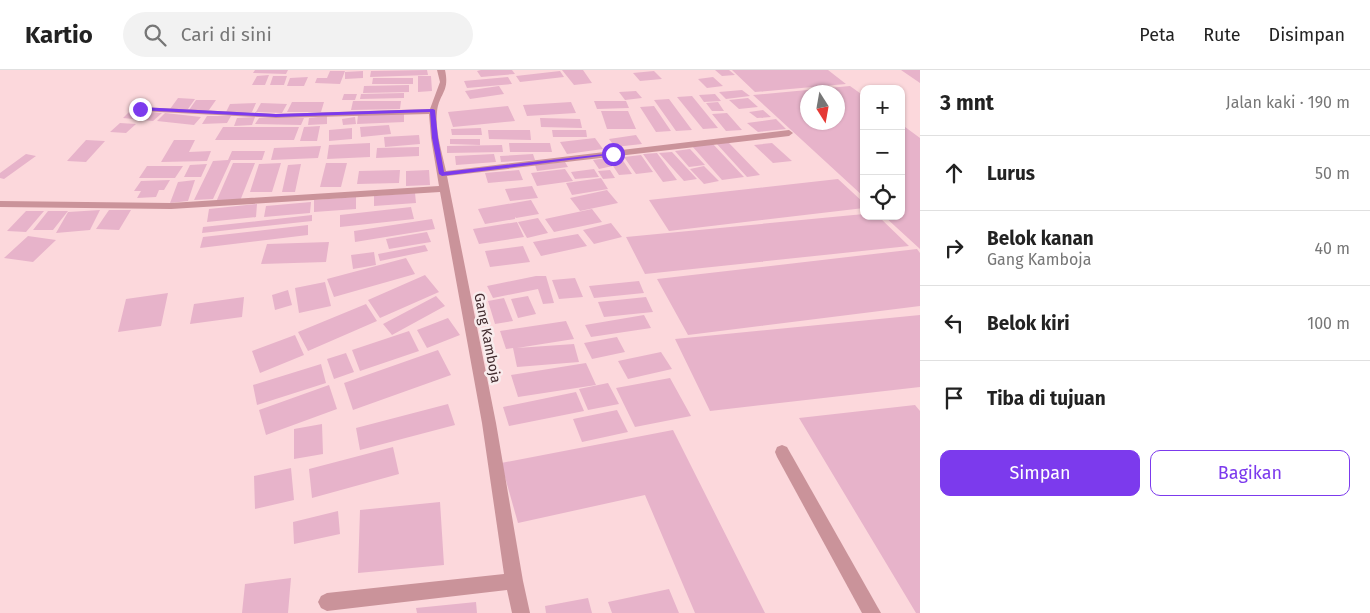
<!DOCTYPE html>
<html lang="id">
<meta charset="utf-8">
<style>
:root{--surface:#fff;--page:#f2f2f2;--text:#222;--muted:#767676;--line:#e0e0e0;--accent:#7c3aed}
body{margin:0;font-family:"Fira Sans",sans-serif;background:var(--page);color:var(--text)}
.controls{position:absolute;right:15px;top:15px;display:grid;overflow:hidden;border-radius:10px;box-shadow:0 1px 4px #0004}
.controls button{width:45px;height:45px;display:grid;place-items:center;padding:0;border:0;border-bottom:1px solid var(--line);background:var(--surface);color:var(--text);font:25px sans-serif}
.compass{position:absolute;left:800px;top:15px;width:45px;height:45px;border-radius:50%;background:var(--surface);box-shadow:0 1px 4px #0004;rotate:169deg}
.stop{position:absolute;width:15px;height:15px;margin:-11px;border:4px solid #7c3aed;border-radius:50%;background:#fff}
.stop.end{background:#7c3aed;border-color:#fff;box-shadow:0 1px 5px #0008}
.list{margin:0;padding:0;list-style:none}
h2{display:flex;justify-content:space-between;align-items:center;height:65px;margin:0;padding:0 20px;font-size:21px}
h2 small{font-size:16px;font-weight:400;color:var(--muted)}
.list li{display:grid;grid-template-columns:32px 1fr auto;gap:15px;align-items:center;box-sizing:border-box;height:75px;padding:0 20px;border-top:1px solid var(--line)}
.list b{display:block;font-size:19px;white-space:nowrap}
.list p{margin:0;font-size:16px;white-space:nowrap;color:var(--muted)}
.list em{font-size:16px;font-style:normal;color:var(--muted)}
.actions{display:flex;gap:10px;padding:15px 20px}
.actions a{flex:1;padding:11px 0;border:1px solid var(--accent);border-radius:10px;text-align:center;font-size:18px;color:var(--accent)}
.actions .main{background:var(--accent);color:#fff}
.icon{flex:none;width:28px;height:28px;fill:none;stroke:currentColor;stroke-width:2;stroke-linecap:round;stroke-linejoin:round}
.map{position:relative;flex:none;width:920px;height:543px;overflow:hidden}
header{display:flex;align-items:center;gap:30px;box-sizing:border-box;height:70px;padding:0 25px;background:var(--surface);border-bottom:1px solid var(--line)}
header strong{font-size:24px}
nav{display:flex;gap:28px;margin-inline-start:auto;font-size:18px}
.search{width:350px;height:45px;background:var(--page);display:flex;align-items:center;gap:12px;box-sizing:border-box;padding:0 18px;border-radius:28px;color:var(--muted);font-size:19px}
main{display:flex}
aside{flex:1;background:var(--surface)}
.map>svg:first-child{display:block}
.building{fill:#e7b3ca;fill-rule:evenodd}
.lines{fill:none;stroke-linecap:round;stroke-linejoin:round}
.service{fill:#ca939a;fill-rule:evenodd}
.minor{fill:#ca939a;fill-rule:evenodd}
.route{fill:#7c3aed}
.labels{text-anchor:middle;stroke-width:5;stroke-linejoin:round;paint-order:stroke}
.street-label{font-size:14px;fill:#412b2e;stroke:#f8eced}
</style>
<header>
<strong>Kartio</strong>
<div class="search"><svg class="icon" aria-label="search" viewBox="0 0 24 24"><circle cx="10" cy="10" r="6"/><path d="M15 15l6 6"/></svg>Cari di sini</div>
<nav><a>Peta</a><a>Rute</a><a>Disimpan</a></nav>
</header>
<main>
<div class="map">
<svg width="920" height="543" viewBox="0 0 920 543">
<rect width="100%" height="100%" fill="#fcd8dc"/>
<!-- building -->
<path class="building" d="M255,0H288L286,4L253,3Z
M427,0L428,5L370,7L371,1Z
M481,0H512L515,4L481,7L477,1Z
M562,0H583L592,13L574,15Z
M715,0H729L735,5L722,6Z
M732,0H828L846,14L755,22Z
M901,0H920V13Z
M330,1H345L340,14L315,13L317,8H327Z
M363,1V8L345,9V2Z
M560,1L564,7L520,12L516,6Z
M654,1L662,9L640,11L633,3Z
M269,5L265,15H252L257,6Z
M273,6H287L284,15H270Z
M418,6H431L432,21L418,22Z
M308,7L304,16H287L290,8Z
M508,7L512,14L467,18L464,11Z
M713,7L723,16L707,18L698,9Z
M373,8H413V14H372Z
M409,15V22L363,23L364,16Z
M499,16L504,24L470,29L465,21Z
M850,16L864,26V127L753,25ZM808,22H838V52H808Z
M742,20L750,26L726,29L719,22Z
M636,21L642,28L625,30L619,22Z
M404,23V28L360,29L361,24Z
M344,24H357L355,30H342Z
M715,24L721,31L704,32L699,25Z
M692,26L718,58L703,59L677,27Z
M178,28L195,29L188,39H170Z
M748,28L758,37L739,39L729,30Z
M669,29L692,60L676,61L654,30Z
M196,30H216L209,40H189Z
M353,31H401L400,39L351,40Z
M594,31H626L629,38L597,39Z
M292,32H324L321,42H287Z
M571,32L576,43L527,46L523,35Z
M718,32L724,41H712L706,33Z
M256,33L252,42H226L230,34Z
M261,33L287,34L282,43L256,42Z
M508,36L515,51L453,57L448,42Z
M654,36L671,61L656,62L640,37Z
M131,40L162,43L153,51L123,48Z
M763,40L771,47L757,48L749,42Z
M601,41H628L636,59H607Z
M165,43L201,47L194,55L157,51Z
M404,43V52L357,54L358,45Z
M727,43L742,60L726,61L712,44Z
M207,46H231L227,53L202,54Z
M327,46V54L308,55L309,48Z
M255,47L252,55L234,56L237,48Z
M355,47L356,54L343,55L342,49Z
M259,48H304L301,55L255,54Z
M540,48L580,49L582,58L541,57Z
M776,49L786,59L758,62L747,53Z
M120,53L136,54L126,63L110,62Z
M901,54L920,68V179L884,146H901Z
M389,55L391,64L361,67L360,57Z
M320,56L317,71H300L304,57Z
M223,57H299L294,70H215Z
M352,58V69L329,71V60Z
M481,58L482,65H452L451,59Z
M488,60H530L531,70L489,69Z
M552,60H586L587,67H553Z
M419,65L420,74L385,77L384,67Z
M636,65L642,74L615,77L609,69Z
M595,68L603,79L567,84L560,72Z
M450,69H480V75L450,74Z
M86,70L105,71L86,92L67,91Z
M174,70H195L189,82L211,81L207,91L161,92Z
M728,72L760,105L747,107L716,73Z
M370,73V87L327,89L329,75Z
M509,73H550L552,82H510Z
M712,73L744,107L722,110L692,76Z
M772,73L792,91L773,93L754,75Z
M502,75L503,82L447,83V76Z
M321,76L318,88L271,90L274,78Z
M419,77V86L376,88L377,78Z
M690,79L705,95L689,97L675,81Z
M232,81H265L262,90H231L213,129L194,130L213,91L228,90Z
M672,82L697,109L684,111L659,83Z
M657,83L677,110L663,112L643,84Z
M26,84L36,86L4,109L0,108V103Z
M494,84L496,92L456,95L455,86Z
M533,84L535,90L501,92L500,86Z
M641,85L653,102L636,104L624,87Z
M620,86L632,104L619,105L613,96L599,99L593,90Z
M565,92L568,97L537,101L535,95Z
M233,93H255L240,131L216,132Z
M281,93L272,122H250L259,94Z
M326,93H347L341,117H320Z
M207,94L201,107H184L190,95Z
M301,94L295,122H282L288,95Z
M147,96H183L175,108H139Z
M704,96L719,111L704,114L690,99Z
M565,99L573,111L537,116L531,103Z
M594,99L599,107L575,109L571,102Z
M400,100L399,113L357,114L359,101Z
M429,100L430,115L406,116V101Z
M519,100L523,110L488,113L485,103Z
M610,100L615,108L603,109L598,101Z
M601,108L608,119L572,125L566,113Z
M838,109L864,133V138L669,161L649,130Z
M170,110L164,120H159L156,127L137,128L141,121H134L141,111Z
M195,110L188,131L170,133L178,112Z
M532,116L538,128L510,131L505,119Z
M607,120L618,133L580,141L570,128Z
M415,123L416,133L374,136V126Z
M356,127V139L314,142V130Z
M531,130L539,144L516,148L515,147V149L485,154L478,139Z
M311,132L310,143L264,147L266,136Z
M257,134L256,147L207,152L209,139Z
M411,137L414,149L340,157V145Z
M592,139L602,152L554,162L545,149Z
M100,140L90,160L56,163L68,142Z
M109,140H131L119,160L96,159Z
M26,141H44L26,162L7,161Z
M48,141H68L53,160H33Z
M864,144V146H878L909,176L645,204L626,167Z
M312,145V151L202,163L203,157Z
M538,148L548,163L527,168L518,152Z
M432,149L435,159L355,172L354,161Z
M517,152L524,167L479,174L473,159Z
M611,153L622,167L594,174L583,160Z
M308,155V165L200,178L203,167Z
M427,162L431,172L389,179L386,169Z
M578,164L587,176L541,186L533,172Z
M28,166L56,170L33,192L4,188Z
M329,172L326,192L261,194L267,174Z
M425,175L428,181L380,191L378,184Z
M523,176L530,192L490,197L485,181Z
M917,179L920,183V236L688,265L657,209Z
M374,182L376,195L353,199L351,185Z
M406,188L415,204L334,227L327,209Z
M425,205L439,222L380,248L368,230Z
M536,206H546L554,233L543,234L538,219L493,228L487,216Z
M575,208L583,227L559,229L552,210Z
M639,211L644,223L594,228L589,216Z
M325,212L331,236L299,243L295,218Z
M288,220L292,235L275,240L272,225Z
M168,223L161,256L118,262L126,229Z
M436,226L445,236L392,265L383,254Z
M528,226L536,244L518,248L511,229Z
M244,227L242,247L190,254L194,234Z
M646,227L653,242L604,247L598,232Z
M504,228L513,251L495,254L488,231Z
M366,234L377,251L308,281L298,262Z
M644,245L651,258L591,267L585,255Z
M920,245V317L710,341L675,269Z
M448,248L460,265L427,278L417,260Z
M566,251L574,269L517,278L574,274L579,292L517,297L513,278L506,279L500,261Z
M409,261L419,281L360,301L352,280Z
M295,265L304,285L260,303L252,281Z
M617,267L625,282L592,289L584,273Z
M438,280L451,305L353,340L344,313Z
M661,282L672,299L628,309L618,291Z
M346,283L354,302L334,309L327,289Z
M586,293L596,315L518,327L511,305Z
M321,294L326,313L257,335L253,315Z
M670,308L691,346L635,357L616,318Z
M608,313L619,334L588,340L579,319Z
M329,315L337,339L266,365L259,340Z
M576,322L584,341L509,356L503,337Z
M448,334L455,355L360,380L356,358Z
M915,335L920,341V543H916L799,348Z
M617,340L628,362L582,372L573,349Z
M322,354L323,384L294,389V359Z
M673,360L765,543H695L645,425L518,453L501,393Z
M393,377L399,404L312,428L309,399Z
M291,398L294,430L255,439L254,406Z
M440,432L444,495L358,503L360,440Z
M338,441L340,464L294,474L293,452Z
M291,508L288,543H242L245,514Z
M669,519L679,543H612L608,532Z
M588,528L592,543H546L545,536Z
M476,532L477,543H417L416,538Z"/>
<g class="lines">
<!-- service -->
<path class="service" d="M782,375L787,377L881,543H862L777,387L775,382L777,377Z"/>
<!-- minor -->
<path class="minor" d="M437,0H445C450,22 439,23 437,42C435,61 442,82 446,101L789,60L793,63L789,66L447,106L496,353L523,511L530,543H512L507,520L327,541L321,538L318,532L321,526L327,523L504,504L482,353L440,122L171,139L0,137V131L171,133L439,116L431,68L429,44L276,48L140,41L136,39L140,37L276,44L430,39L440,12Z"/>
</g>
<!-- route -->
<path class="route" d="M140,37L276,44L433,39L435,40L438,68L444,102L613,83L616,84L442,106L439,104L432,68L430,42L276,47L138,40Z"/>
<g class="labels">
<!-- street labels -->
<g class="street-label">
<text transform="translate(488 268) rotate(79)" y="5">Gang Kamboja</text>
</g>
</g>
</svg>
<div class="controls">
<button>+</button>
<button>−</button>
<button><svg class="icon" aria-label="locate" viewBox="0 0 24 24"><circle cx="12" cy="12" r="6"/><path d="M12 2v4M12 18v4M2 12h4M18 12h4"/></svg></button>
</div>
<svg class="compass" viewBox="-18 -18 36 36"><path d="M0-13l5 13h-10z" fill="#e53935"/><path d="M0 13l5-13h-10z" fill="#767676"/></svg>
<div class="stop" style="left:613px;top:84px"></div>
<div class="stop end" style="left:140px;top:39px"></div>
</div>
<aside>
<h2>3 mnt<small>Jalan kaki · 190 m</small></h2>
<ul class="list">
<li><svg class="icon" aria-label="ahead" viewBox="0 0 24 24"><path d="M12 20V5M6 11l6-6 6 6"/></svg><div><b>Lurus</b></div><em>50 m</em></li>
<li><svg class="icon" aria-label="right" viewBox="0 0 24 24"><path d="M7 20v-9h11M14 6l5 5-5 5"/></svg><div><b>Belok kanan</b><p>Gang Kamboja</p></div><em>40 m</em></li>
<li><svg class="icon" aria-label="left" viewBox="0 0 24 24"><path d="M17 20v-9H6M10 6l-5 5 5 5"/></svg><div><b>Belok kiri</b></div><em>100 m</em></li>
<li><svg class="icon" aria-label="arrive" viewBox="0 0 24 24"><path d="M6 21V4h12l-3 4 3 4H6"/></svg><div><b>Tiba di tujuan</b></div></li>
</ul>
<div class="actions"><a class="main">Simpan</a><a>Bagikan</a></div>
</aside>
</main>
